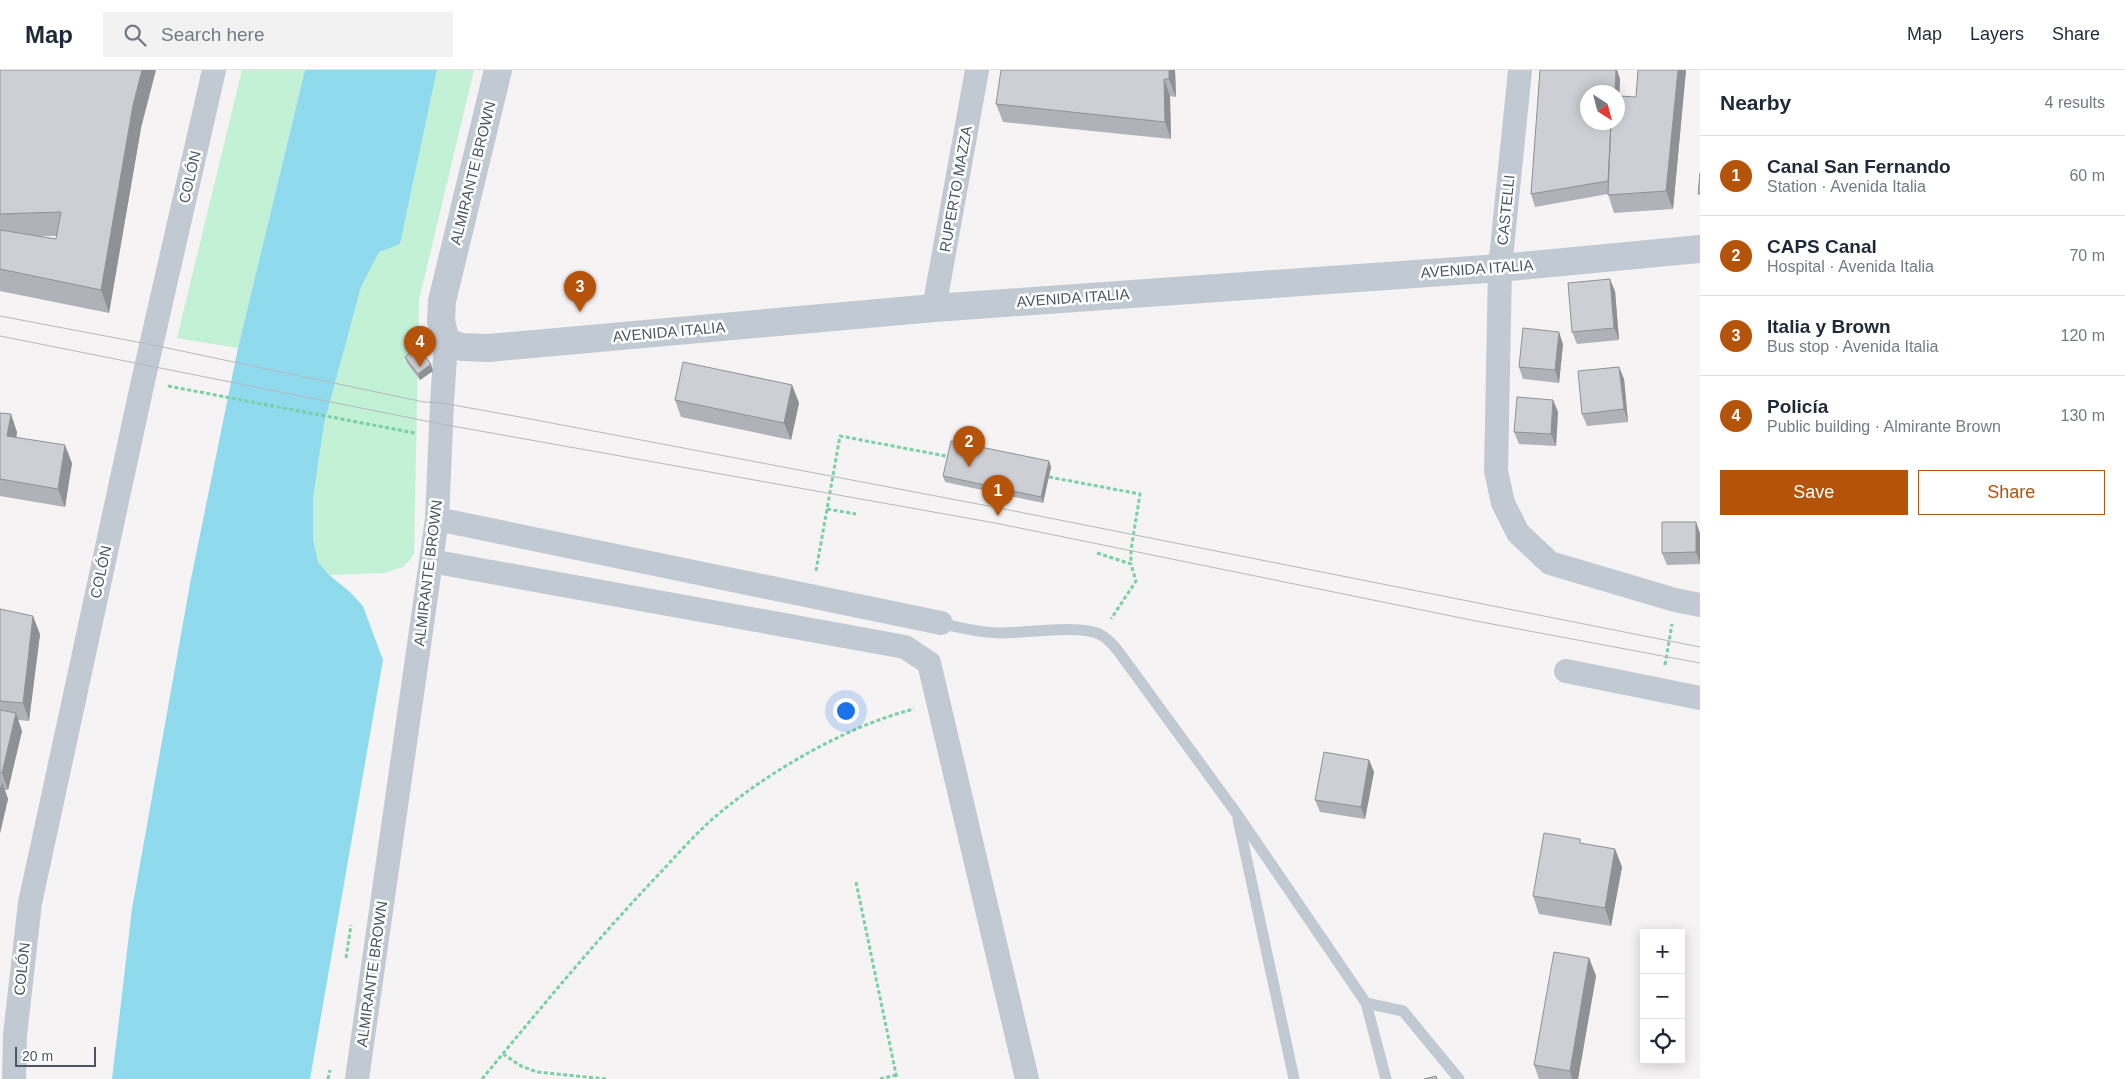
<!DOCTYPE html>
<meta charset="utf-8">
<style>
:root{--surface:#fff;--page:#f2f2f3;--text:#1f2937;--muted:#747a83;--line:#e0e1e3;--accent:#b45309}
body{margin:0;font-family:Arial,sans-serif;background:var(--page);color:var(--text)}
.controls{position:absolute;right:15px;bottom:15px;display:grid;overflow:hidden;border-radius:0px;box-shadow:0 2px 12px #0003}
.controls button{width:45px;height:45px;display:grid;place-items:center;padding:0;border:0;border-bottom:1px solid var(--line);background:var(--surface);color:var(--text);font:25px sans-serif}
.compass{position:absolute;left:1580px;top:15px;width:45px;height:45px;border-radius:50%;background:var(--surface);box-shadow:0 2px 12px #0003;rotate:144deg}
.scale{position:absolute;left:15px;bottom:12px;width:81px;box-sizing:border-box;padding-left:5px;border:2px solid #4a5661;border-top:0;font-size:14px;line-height:18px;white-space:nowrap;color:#4a5661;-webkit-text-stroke:4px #fff;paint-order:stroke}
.you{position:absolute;left:845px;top:640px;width:18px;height:18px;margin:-12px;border:4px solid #fff;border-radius:50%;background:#1a73e8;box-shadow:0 0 0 8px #1a73e833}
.badge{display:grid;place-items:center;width:32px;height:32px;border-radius:50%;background:var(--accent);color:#fff;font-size:16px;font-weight:700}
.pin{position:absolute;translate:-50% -41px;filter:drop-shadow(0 1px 2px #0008)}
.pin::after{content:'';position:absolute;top:26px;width:18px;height:15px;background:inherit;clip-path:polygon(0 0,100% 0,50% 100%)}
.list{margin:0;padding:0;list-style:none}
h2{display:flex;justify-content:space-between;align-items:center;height:65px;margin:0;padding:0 20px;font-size:21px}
h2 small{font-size:16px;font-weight:400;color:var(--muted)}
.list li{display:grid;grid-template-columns:32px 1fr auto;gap:15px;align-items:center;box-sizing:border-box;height:80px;padding:0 20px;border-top:1px solid var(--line)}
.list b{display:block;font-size:19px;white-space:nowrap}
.list p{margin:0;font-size:16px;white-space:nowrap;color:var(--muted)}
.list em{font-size:16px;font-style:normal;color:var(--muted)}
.actions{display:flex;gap:10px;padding:15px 20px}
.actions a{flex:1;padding:11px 0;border:1px solid var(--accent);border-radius:0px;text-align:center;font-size:18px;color:var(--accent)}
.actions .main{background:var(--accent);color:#fff}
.icon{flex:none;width:28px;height:28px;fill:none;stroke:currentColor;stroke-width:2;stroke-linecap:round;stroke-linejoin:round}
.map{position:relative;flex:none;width:1700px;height:1009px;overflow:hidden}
header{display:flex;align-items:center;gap:30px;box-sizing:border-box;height:70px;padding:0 25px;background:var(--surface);border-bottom:1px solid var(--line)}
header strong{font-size:24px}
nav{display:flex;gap:28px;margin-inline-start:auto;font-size:18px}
.search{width:350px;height:45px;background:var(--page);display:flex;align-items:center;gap:12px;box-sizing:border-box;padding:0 18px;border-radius:0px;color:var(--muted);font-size:19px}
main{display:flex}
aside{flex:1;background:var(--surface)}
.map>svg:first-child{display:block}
.green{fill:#c3f1d5}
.water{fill:#90daee}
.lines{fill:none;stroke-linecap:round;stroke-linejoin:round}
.path{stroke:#7ad0a6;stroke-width:3;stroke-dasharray:4 2.5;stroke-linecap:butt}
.service{stroke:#c1cad2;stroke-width:11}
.minor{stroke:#c1cad2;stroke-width:24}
.tertiary{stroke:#c1cad2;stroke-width:28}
.tram{stroke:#b5b8bd;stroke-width:1}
.wall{fill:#b0b2b7;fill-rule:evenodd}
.shaded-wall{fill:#909195}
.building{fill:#cdcfd5;stroke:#909195}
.labels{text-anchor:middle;stroke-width:5;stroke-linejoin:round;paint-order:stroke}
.street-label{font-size:15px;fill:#4a5661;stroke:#fff}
</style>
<header>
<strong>Map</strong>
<div class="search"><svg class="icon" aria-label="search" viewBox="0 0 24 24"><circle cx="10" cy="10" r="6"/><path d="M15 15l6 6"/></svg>Search here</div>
<nav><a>Map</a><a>Layers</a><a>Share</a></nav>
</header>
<main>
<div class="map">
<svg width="1700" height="1009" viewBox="0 0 1700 1009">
<rect width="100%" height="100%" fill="#f5f3f3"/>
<!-- green -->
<path class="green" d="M242,0H305L238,278L177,268Z
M437,0H474L419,230L414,485L403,497L384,503L329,505L318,492L313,469V429L324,354L361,217L379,182L400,174Z"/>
<!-- water -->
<path class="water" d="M305,0H437L400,174L379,182L361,217L324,354L313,429V469L318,492L329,505L349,521L363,536L383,590L310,1009H112L132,839L190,514L238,278Z"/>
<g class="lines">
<!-- path -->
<path class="path" d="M168,316L415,363
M1049,407L1140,424L1131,480V494
M827,439L856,444
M1097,483L1131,494L1136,511L1111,549
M816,501L840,366L951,387
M1665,595L1672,554
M856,812L897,1009
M346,888L351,855
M503,984L521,996L537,1002L606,1009
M328,1009L330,1000
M482,1009C540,939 597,869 660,803C678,784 696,763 716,746C769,701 847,656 914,639
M880,1009L896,1005"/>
<!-- service -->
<path class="service" d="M941,553C960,558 981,563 1002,563C1025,563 1082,554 1101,565C1114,572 1123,589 1132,600L1237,744L1366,933L1403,941L1459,1009
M1238,749L1294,1009
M1366,933L1386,1009"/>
<!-- minor -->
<path class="minor" d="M1520,0L1500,198L1496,401L1503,433L1518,463L1550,493L1675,530L1700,535
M934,238L977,0
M437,449L941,553
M431,491L905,577L929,593L1027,1009
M1566,601L1700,628
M14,1009L15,965L30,833L143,311L214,0
M357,1009L437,449L442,333L446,272"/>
<!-- tertiary -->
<path class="tertiary" d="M498,0L442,231L441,251L446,272L462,277L488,278L934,238L1500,198L1700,179"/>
<!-- tram -->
<path class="tram" d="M0,246L153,275L424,332L442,333L520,347L999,438L1700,577
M0,266L441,354L995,453L1476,551L1700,593"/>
</g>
<!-- wall -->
<path class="wall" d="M0,0L141,58L109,243L0,221ZM40,166H56V169Z
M1175,0L1176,27L1170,26L1171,69L1003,52L996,34Z
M1540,0H1617L1620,9L1619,26L1636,27L1638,0H1686L1673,139L1614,143L1608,124L1535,137L1531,124Z
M1615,221L1619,270L1577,274L1572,262Z
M1563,274L1559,313L1523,309L1519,297Z
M405,287L433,301L420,310L407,293Z
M1619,297L1624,309L1628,352L1587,356L1582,344Z
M792,315L799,333L791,370L681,347L675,330Z
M1553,330L1558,342L1556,376L1519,374L1514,362Z
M0,343L17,362L16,367L72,393L65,437L0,426Z
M1049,391L1051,397L1043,433L945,412L943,406Z
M1700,463V494L1667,495L1662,483Z
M0,539L40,564L29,651L18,650L22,661L8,720H5L8,729L0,763Z
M1369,690L1374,702L1365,749L1320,742L1315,730Z
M1582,774L1615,779L1622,797L1611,856L1539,844L1533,826Z
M1589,888L1596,906L1578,1009H1539L1534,995Z"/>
<!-- shaded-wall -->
<path class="shaded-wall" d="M142,0H156L141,58L109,243L101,220L133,35Z
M1169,0H1175L1176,27L1169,9Z
M1616,0H1617L1620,9L1615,123L1618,52V22H1615Z
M1678,0H1686L1673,139L1666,121Z
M1164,9L1170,26L1171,69L1165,52Z
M1610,209L1615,221L1619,270L1614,258Z
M1559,262L1563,274L1559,313L1555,300Z
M431,294L433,301L420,310L418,304Z
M1619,297L1624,309L1628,352L1624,339Z
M792,315L799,333L791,370L784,353Z
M1553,330L1558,342L1556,376L1551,364Z
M11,344L17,362L14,383L7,366Z
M65,375L72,393L65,437L58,419Z
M1049,391L1051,397L1043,433L1041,427Z
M1696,452L1700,463V493L1696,482Z
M33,546L40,564L29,651L23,633Z
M16,643L22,661L8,720L2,703Z
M1369,690L1374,702L1365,749L1361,737Z
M2,712L8,729L0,763V719Z
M1615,779L1622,797L1611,856L1605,838Z
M1589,888L1596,906L1578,1009H1572L1570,1001Z"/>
<!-- building -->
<path class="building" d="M0,0H142L133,35L101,220L0,199V160L56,169L61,142L0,144Z
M1001,0H1169V9H1164L1165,52L996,34Z
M1540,0H1616L1615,22H1588V52H1611L1608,111L1531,124Z
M1638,0H1678L1666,121L1608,125L1611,52H1618V26L1636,27Z
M1700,103V124H1698Z
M1610,209L1614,258L1572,262L1568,213Z
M1523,258L1559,262L1555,300L1519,297Z
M418,277L431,294L418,304L405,287Z
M683,292L792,315L784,353L675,330Z
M1619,297L1624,339L1582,344L1578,301Z
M1517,327L1553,330L1551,364L1514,362Z
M0,343L11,344L7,366L65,375L58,419L0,409Z
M951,371L1049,391L1041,427L943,406Z
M1662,452H1696V482L1662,483Z
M0,539L33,546L23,633L0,631Z
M0,640L16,643L2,703L0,702Z
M1324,682L1369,690L1361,737L1315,730Z
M1544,763L1580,769V773L1615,779L1605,838L1533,826Z
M1554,882L1589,888L1570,1001L1534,995Z
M1436,1006L1437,1009H1424Z"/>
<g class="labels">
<!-- street labels -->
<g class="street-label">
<text transform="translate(473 103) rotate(-76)" y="5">ALMIRANTE BROWN</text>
<text transform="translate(190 107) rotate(-77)" y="5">COLÓN</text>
<text transform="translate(956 119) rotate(-80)" y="5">RUPERTO MAZZA</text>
<text transform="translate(1506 140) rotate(-84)" y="5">CASTELLI</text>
<text transform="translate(1477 199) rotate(-4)" y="5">AVENIDA ITALIA</text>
<text transform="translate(1073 228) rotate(-4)" y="5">AVENIDA ITALIA</text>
<text transform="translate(669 262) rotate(-5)" y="5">AVENIDA ITALIA</text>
<text transform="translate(101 502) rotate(-78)" y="5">COLÓN</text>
<text transform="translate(428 503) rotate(-83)" y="5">ALMIRANTE BROWN</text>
<text transform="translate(22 899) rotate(-84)" y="5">COLÓN</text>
<text transform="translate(372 904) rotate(-82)" y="5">ALMIRANTE BROWN</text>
</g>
</g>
</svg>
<div class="controls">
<button>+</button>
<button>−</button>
<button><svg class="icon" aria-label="locate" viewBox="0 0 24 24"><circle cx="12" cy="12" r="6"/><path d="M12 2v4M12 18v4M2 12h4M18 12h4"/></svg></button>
</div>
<svg class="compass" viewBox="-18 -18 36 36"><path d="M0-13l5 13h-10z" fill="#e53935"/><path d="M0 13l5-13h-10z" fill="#747a83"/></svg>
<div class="scale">20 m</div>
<div class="you"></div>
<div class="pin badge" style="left:998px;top:446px">1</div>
<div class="pin badge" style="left:969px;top:397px">2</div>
<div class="pin badge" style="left:580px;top:242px">3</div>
<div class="pin badge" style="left:420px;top:297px">4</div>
</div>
<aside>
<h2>Nearby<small>4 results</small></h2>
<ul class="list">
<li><span class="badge">1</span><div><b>Canal San Fernando</b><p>Station · Avenida Italia</p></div><em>60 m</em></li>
<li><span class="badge">2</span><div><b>CAPS Canal</b><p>Hospital · Avenida Italia</p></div><em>70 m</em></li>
<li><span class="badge">3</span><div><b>Italia y Brown</b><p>Bus stop · Avenida Italia</p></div><em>120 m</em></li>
<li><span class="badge">4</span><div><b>Policía</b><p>Public building · Almirante Brown</p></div><em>130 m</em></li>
</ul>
<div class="actions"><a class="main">Save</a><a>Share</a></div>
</aside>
</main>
